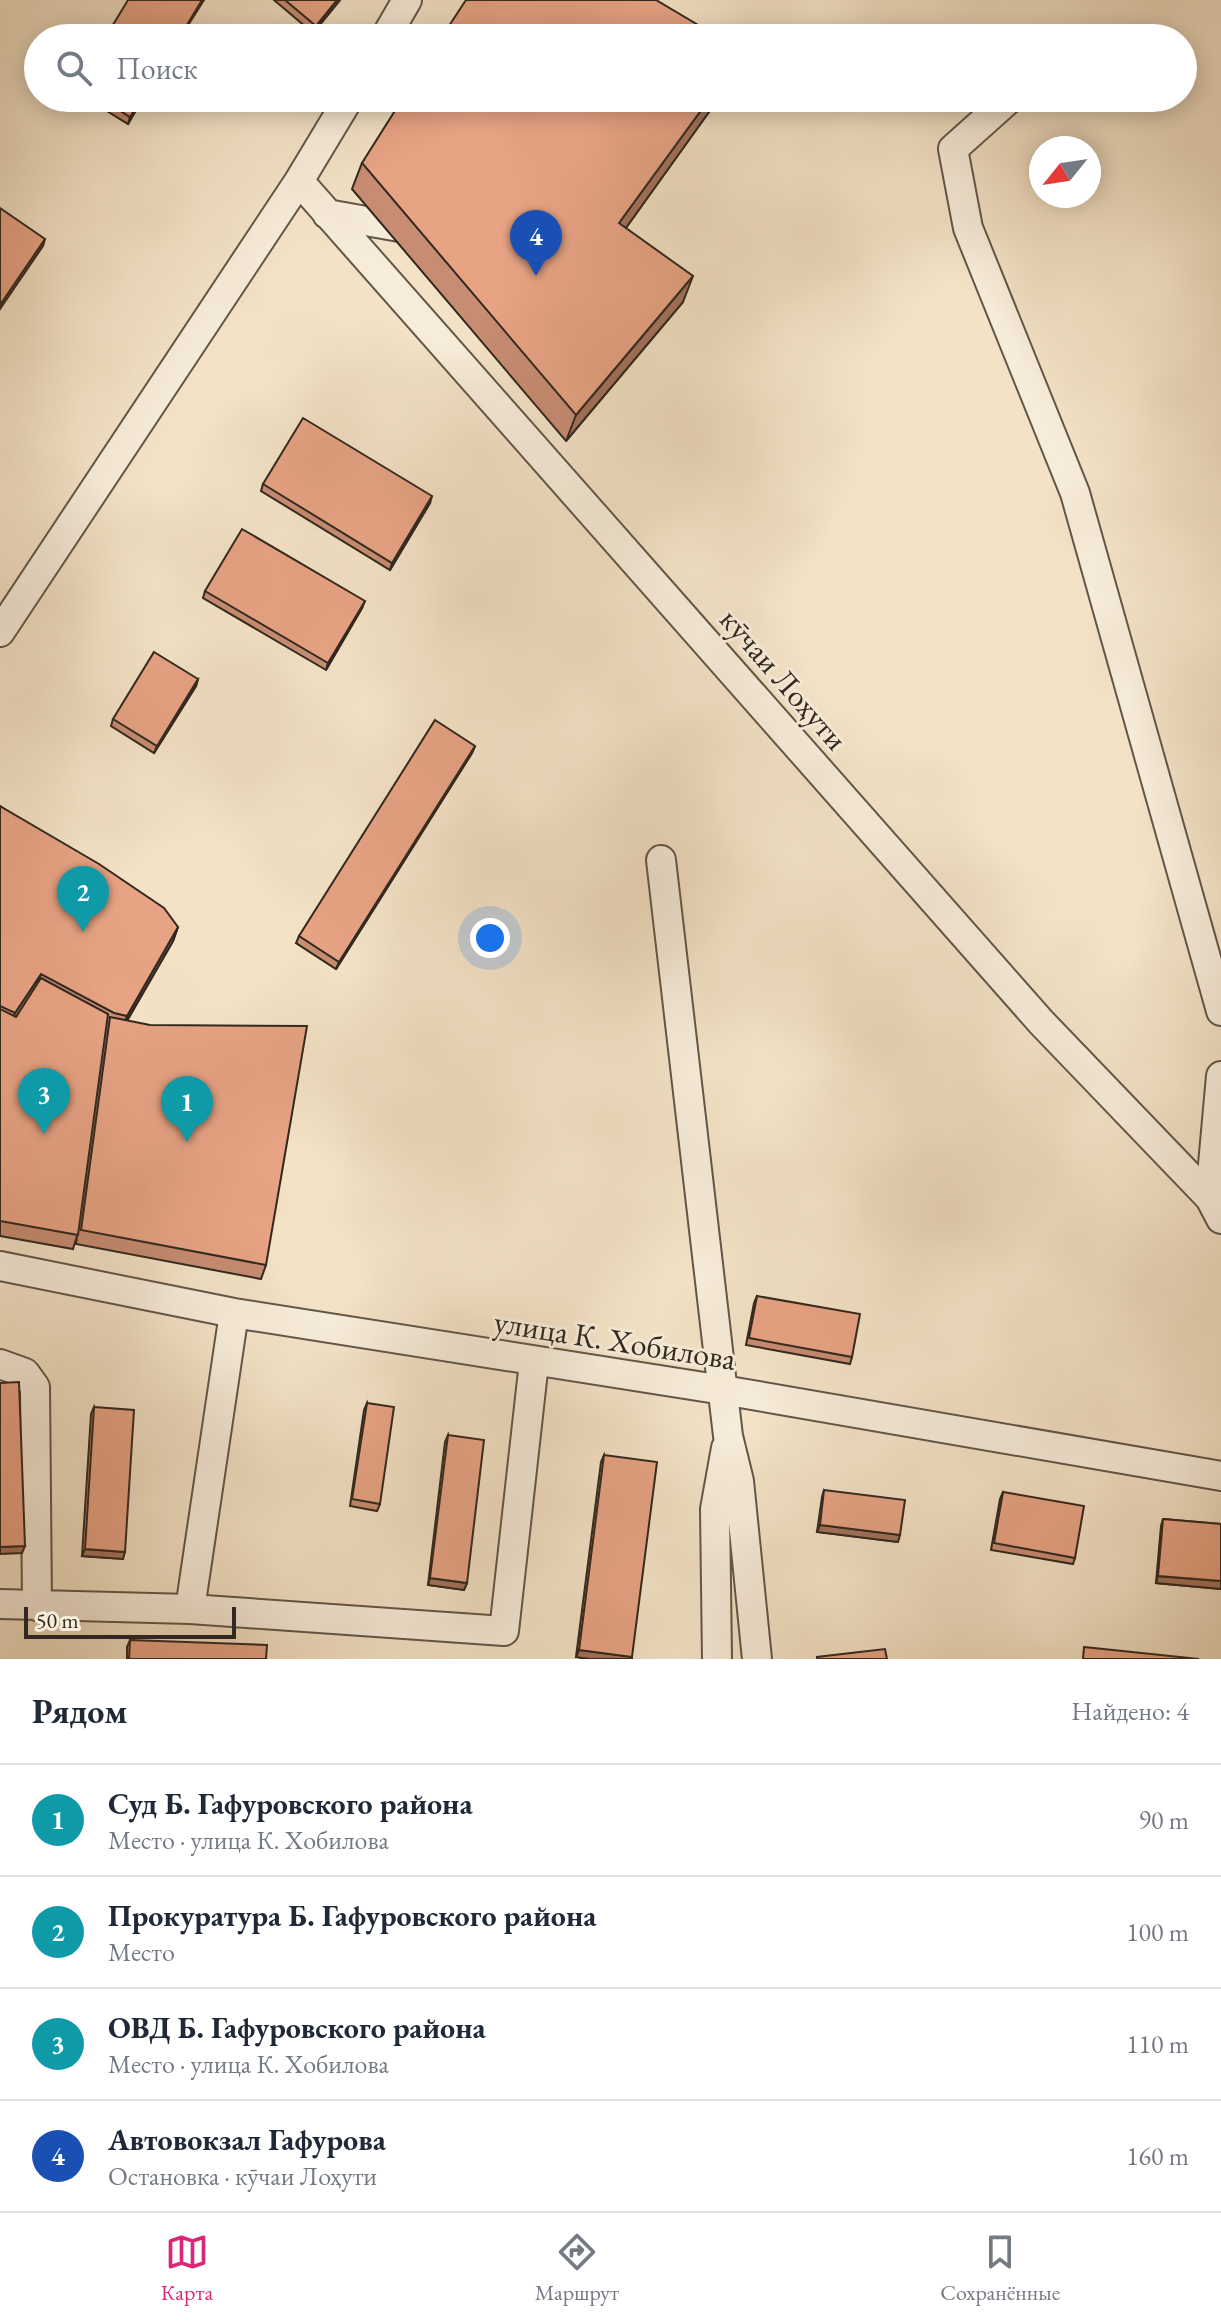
<!DOCTYPE html>
<html lang="ru">
<meta charset="utf-8">
<style>
:root{--surface:#fff;--page:#f6f6f7;--text:#1f2937;--muted:#747a83;--line:#e0e1e3;--accent:#db2777}
body{margin:0;font-family:"EB Garamond",serif;background:var(--page);color:var(--text)}
.compass{position:absolute;left:1029px;top:136px;width:72px;height:72px;border-radius:50%;background:var(--surface);box-shadow:0 4px 20px #0003;rotate:240deg}
.scale{position:absolute;left:24px;bottom:20px;width:212px;box-sizing:border-box;padding-left:8px;border:4px solid #32281f;border-top:0;font-size:22px;line-height:28px;white-space:nowrap;color:#32281f;-webkit-text-stroke:6px #f7ecda;paint-order:stroke}
.you{position:absolute;left:490px;top:938px;width:28px;height:28px;margin:-20px;border:6px solid #fff;border-radius:50%;background:#1a73e8;box-shadow:0 0 0 12px #1a73e833}
.badge{display:grid;place-items:center;width:52px;height:52px;border-radius:50%;background:var(--accent);color:#fff;font-size:26px;font-weight:700}
.pin{position:absolute;translate:-50% -66px;filter:drop-shadow(0 2px 4px #0008)}
.pin::after{content:'';position:absolute;top:42px;width:28px;height:24px;background:inherit;clip-path:polygon(0 0,100% 0,50% 100%)}
.list{margin:0;padding:0;list-style:none}
h2{display:flex;justify-content:space-between;align-items:center;height:104px;margin:0;padding:0 32px;font-size:34px}
h2 small{font-size:26px;font-weight:400;color:var(--muted)}
.list li{display:grid;grid-template-columns:52px 1fr auto;gap:24px;align-items:center;box-sizing:border-box;height:112px;padding:0 32px;border-top:2px solid var(--line)}
.list b{display:block;font-size:30px;white-space:nowrap}
.list p{margin:0;font-size:26px;white-space:nowrap;color:var(--muted)}
.list em{font-size:26px;font-style:normal;color:var(--muted)}
.icon{flex:none;width:44px;height:44px;fill:none;stroke:currentColor;stroke-width:2;stroke-linecap:round;stroke-linejoin:round}
.map{position:relative;flex:none;width:1221px;height:1659px;overflow:hidden}
.search{position:absolute;background:var(--surface);box-shadow:0 4px 20px #0003;left:24px;right:24px;top:24px;height:88px;display:flex;align-items:center;gap:20px;box-sizing:border-box;padding:0 28px;border-radius:44px;color:var(--muted);font-size:30px}
.sheet{height:552px;background:var(--surface)}
nav{display:flex;justify-content:space-around;align-items:center;box-sizing:border-box;height:112px;border-top:2px solid var(--line);background:var(--surface);font-size:22px;color:var(--muted)}
nav a{display:grid;justify-items:center;gap:4px}
nav .on{color:var(--accent)}
.map>svg:first-child{display:block}
.lines{fill:none;stroke-linecap:round;stroke-linejoin:round}
.minor-casing{stroke:#625649;stroke-width:32}
.minor{stroke:#f7ecda;stroke-width:28}
.wall{fill:#c78c72;stroke:#32281f;stroke-width:2}
.shaded-wall{fill:#a2725c;stroke:#32281f;stroke-width:2}
.building{fill:#e7a384;stroke:#32281f;stroke-width:2}
.labels{text-anchor:middle;stroke-width:6;stroke-linejoin:round;paint-order:stroke}
.street-label{font-size:32px;fill:#32281f;stroke:#f7ecda}
</style>
<div class="map">
<svg width="1221" height="1659" viewBox="0 0 1221 1659">
<rect width="100%" height="100%" fill="#f3e2c6"/>
<filter id="stains"><feTurbulence type="fractalNoise" baseFrequency=".0025" numOctaves="4"/><feColorMatrix values="0 0 0 0 .2 0 0 0 0 .09 0 0 0 0 .02 0 0 0 .5 -.17"/></filter>
<radialGradient id="worn" r=".72"><stop offset=".6" stop-color="#630" stop-opacity="0"/><stop offset="1" stop-color="#630" stop-opacity=".3"/></radialGradient>
<g class="lines">
<defs>
<path id="minor" d="M385,38L407,0
M1010,98L953,149L968,228L1075,493L1221,1011
M299,181L1041,1022L1210,1198L1221,1219
M327,214L416,230
M0,632L299,181L349,98
M661,860L728,1436L739,1481L757,1659
M1210,1198L1221,1076
M0,1266L234,1313L723,1390L1221,1476
M0,1364L25,1373L35,1387L37,1606
M0,1604L190,1609L504,1631L534,1362
M190,1609L234,1313
M717,1659L715,1509L726,1448"/>
</defs>
<!-- minor casing -->
<use href="#minor" class="minor-casing"/>
<!-- minor -->
<use href="#minor" class="minor"/>
</g>
<!-- wall -->
<path class="wall" d="M274,0H340L313,33Z
M86,98H143L128,124Z
M719,98L626,228L683,302L566,441L352,189L362,163Z
M263,484L430,503L390,570L261,491Z
M205,591L362,608L326,670L203,598Z
M198,679L196,686L154,753L111,726L113,719Z
M475,746L472,753L336,969L296,943L299,936Z
M0,806L178,927L173,941L127,1021L266,1265L261,1279L76,1244L77,1236L73,1249L0,1236Z
M757,1296L852,1357L850,1364L746,1345L754,1303Z
M367,1403L380,1504L377,1511L350,1506L364,1410Z
M94,1407L123,1559L82,1556L91,1414Z
M448,1435L467,1583L464,1590L428,1585L445,1442Z
M604,1455L632,1659H589L576,1657L601,1462Z
M824,1490L898,1542L817,1532L822,1497Z
M1003,1492L1075,1558L1073,1564L991,1550L1000,1499Z
M1163,1519L1221,1524V1589L1156,1583L1161,1526Z
M130,1640L266,1659H127V1647Z"/>
<!-- shaded-wall -->
<path class="shaded-wall" d="M202,0H204L180,38H179Z
M337,0H340L313,33L316,26Z
M142,98H143L128,124L130,117Z
M710,98H719L610,250L619,223Z
M45,239L43,246L0,309V305Z
M693,276L683,302L566,441L576,415Z
M432,496L430,503L390,570L392,563Z
M365,601L362,608L326,670L328,663Z
M198,679L196,686L154,753L157,746Z
M475,746L472,753L336,969L339,962Z
M178,927L173,941L122,1029L127,1016Z
M41,974L36,987L10,1027L15,1013Z
M820,1525L900,1535L898,1542L817,1532Z
M25,1546L22,1553L0,1554V1547Z
M85,1549L125,1552L123,1559L82,1556Z
M1158,1576L1221,1581V1589L1156,1583Z
M430,1578L467,1583L464,1590L428,1585Z
M579,1650L632,1657V1659H589L576,1657Z"/>
<!-- building -->
<path class="building" d="M128,0H202L179,38H105Z
M285,0H337L316,26Z
M466,0H656L720,38H441Z
M100,98H142L130,117Z
M403,98H710L619,223L693,276L576,415L362,163Z
M0,208L45,239L0,305Z
M303,418L432,496L392,563L263,484Z
M242,529L365,601L328,663L205,591Z
M154,652L198,679L157,746L113,719Z
M435,720L475,746L339,962L299,936Z
M0,806L99,864L164,908L178,927L127,1016L114,1013L41,974L15,1013L0,1006Z
M41,978L108,1014L78,1235L0,1221V1009L16,1017Z
M110,1017L150,1025L307,1026L266,1265L81,1230Z
M757,1296L860,1314L852,1357L749,1338Z
M19,1382L25,1546L0,1547V1383Z
M367,1403L394,1407L380,1504L352,1499Z
M94,1407L134,1410L125,1552L85,1549Z
M448,1435L484,1440L467,1583L430,1578Z
M604,1455L657,1462L632,1657L579,1650Z
M824,1490L905,1500L900,1535L820,1525Z
M1003,1492L1084,1506L1075,1558L994,1543Z
M1163,1519L1221,1524V1581L1158,1576Z
M130,1640L267,1645L266,1659H129Z
M1084,1647L1199,1659H1083Z
M885,1649L887,1659H817V1657Z"/>
<g class="labels">
<!-- street labels -->
<g class="street-label">
<text transform="translate(784 679) rotate(49)" y="11">кӯчаи Лоҳути</text>
<text transform="translate(615 1340) rotate(9)" y="11">улица К. Хобилова</text>
</g>
</g>
<rect width="100%" height="100%" filter="url(#stains)"/>
<rect width="100%" height="100%" fill="url(#worn)"/>
</svg>
<svg class="compass" viewBox="-18 -18 36 36"><path d="M0-13l5 13h-10z" fill="#e53935"/><path d="M0 13l5-13h-10z" fill="#747a83"/></svg>
<div class="scale">50 m</div>
<div class="you"></div>
<div class="pin badge" style="left:187px;top:1142px;background:#0f9aa8">1</div>
<div class="pin badge" style="left:83px;top:932px;background:#0f9aa8">2</div>
<div class="pin badge" style="left:44px;top:1134px;background:#0f9aa8">3</div>
<div class="pin badge" style="left:536px;top:276px;background:#1a4fb4">4</div>
<div class="search"><svg class="icon" aria-label="search" viewBox="0 0 24 24"><circle cx="10" cy="10" r="6"/><path d="M15 15l6 6"/></svg>Поиск</div>
</div>
<section class="sheet">
<h2>Рядом<small>Найдено: 4</small></h2>
<ul class="list">
<li><span class="badge" style="background:#0f9aa8">1</span><div><b>Суд Б. Гафуровского района</b><p>Место · улица К. Хобилова</p></div><em>90 m</em></li>
<li><span class="badge" style="background:#0f9aa8">2</span><div><b>Прокуратура Б. Гафуровского района</b><p>Место</p></div><em>100 m</em></li>
<li><span class="badge" style="background:#0f9aa8">3</span><div><b>ОВД Б. Гафуровского района</b><p>Место · улица К. Хобилова</p></div><em>110 m</em></li>
<li><span class="badge" style="background:#1a4fb4">4</span><div><b>Автовокзал Гафурова</b><p>Остановка · кӯчаи Лоҳути</p></div><em>160 m</em></li>
</ul>
</section>
<nav>
<a class="on"><svg class="icon" aria-label="map" viewBox="0 0 24 24"><path d="M3 6l6-2 6 2 6-2v14l-6 2-6-2-6 2zM9 4v14M15 6v14"/></svg>Карта</a>
<a><svg class="icon" aria-label="directions" viewBox="0 0 24 24"><path d="M12 3l9 9-9 9-9-9zM9 14v-3h6M13 9l2 2-2 2"/></svg>Маршрут</a>
<a><svg class="icon" aria-label="saved" viewBox="0 0 24 24"><path d="M7 4h10v16l-5-4-5 4z"/></svg>Сохранённые</a>
</nav>
